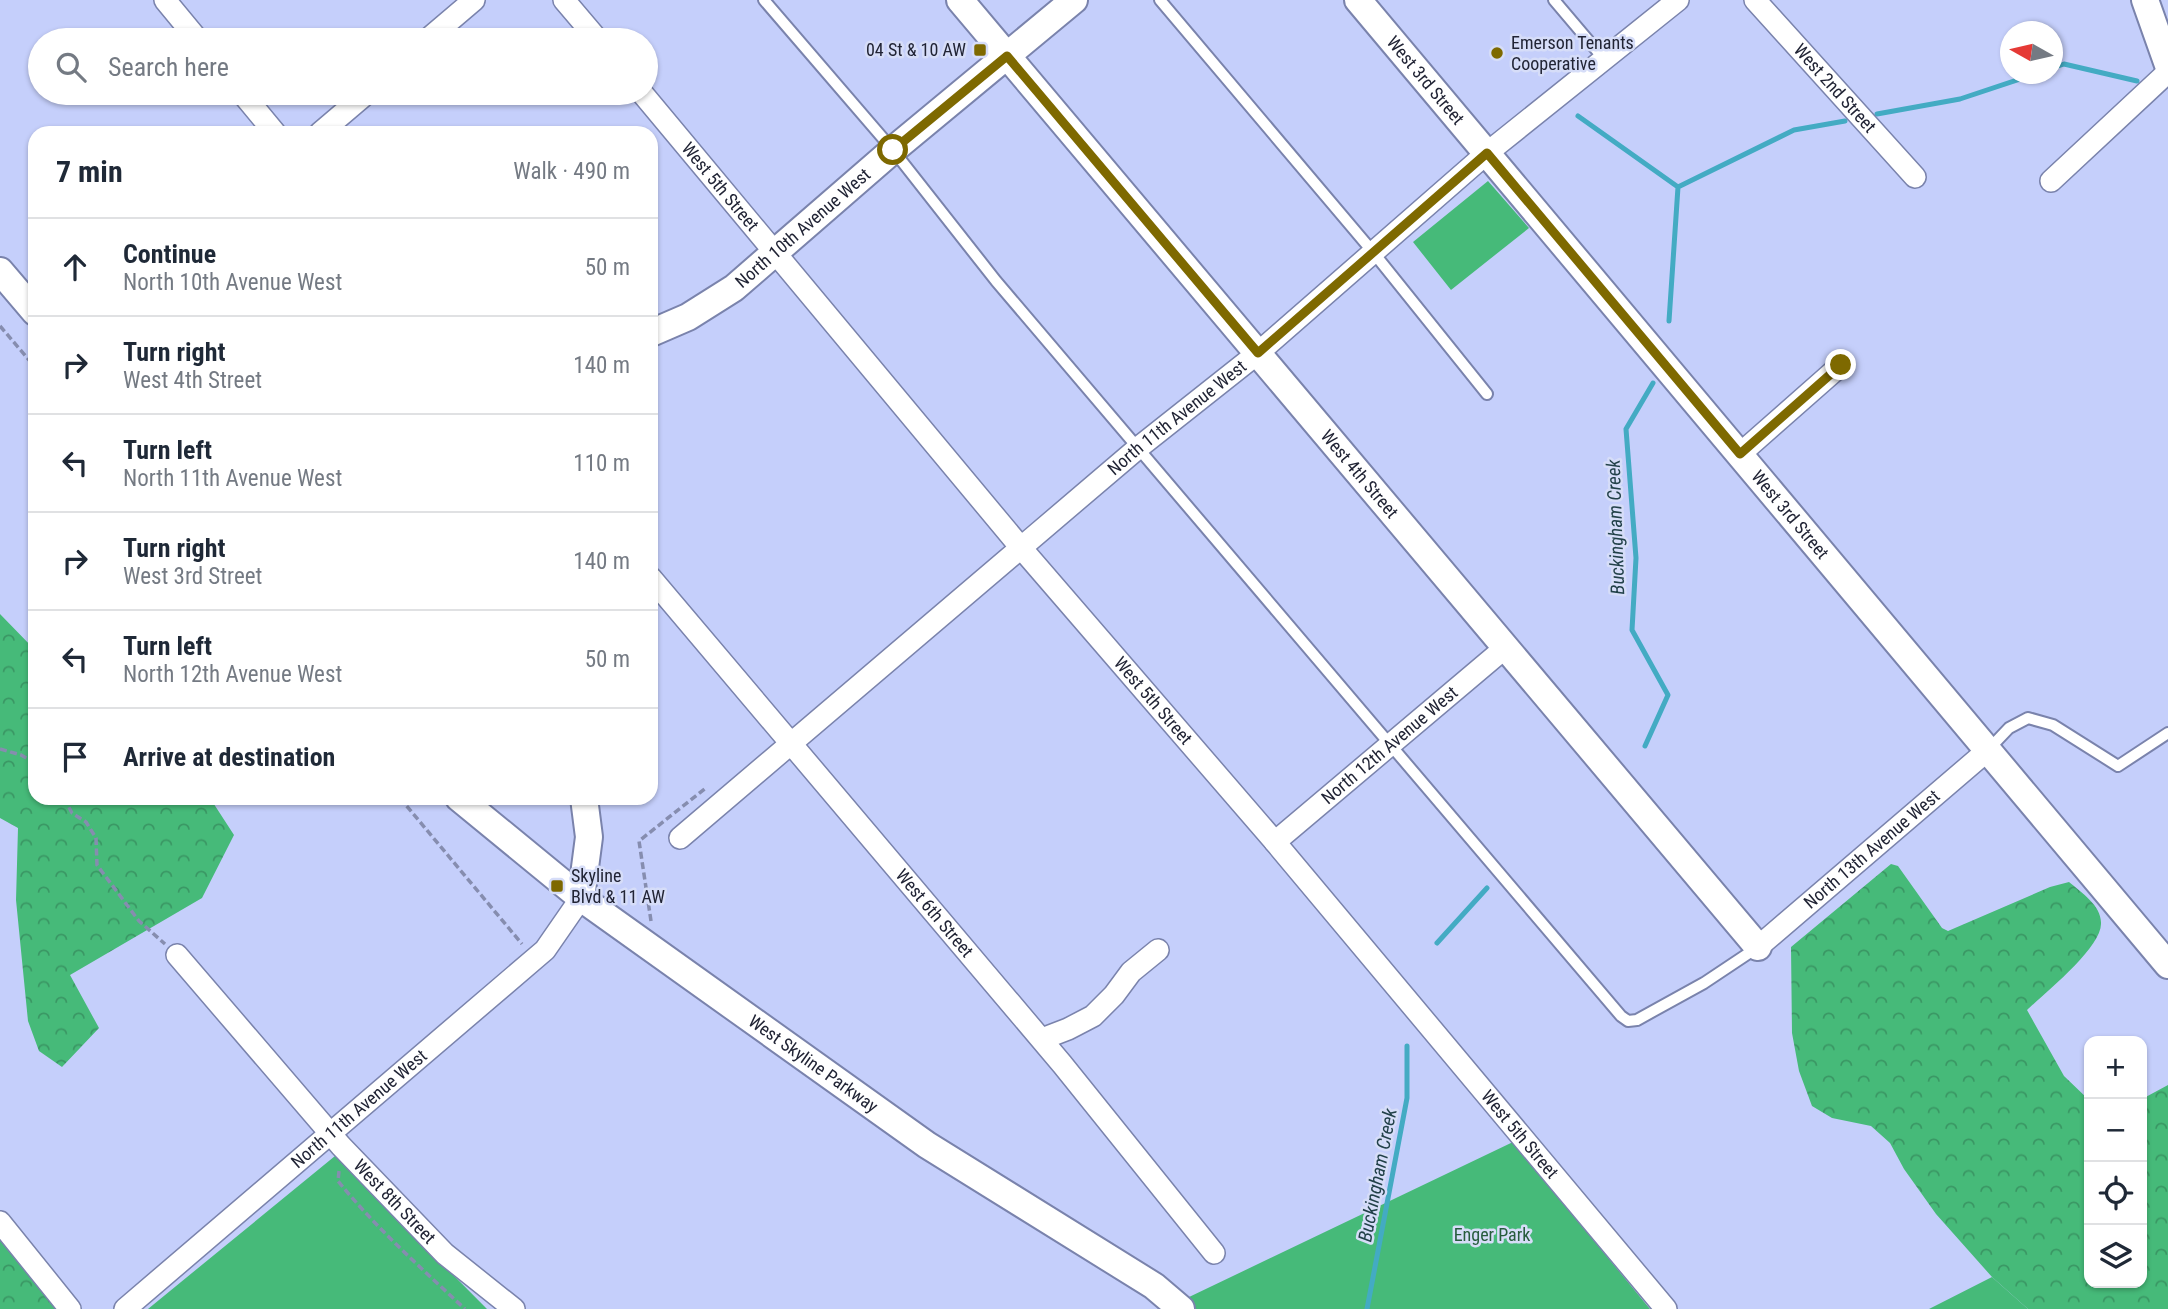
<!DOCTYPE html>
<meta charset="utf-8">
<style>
:root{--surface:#fff;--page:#f2f2f3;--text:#1f2937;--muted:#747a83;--line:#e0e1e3}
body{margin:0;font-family:"Roboto Condensed",sans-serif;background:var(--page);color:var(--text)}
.controls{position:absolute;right:21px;bottom:21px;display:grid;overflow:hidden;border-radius:14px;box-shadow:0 2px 5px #0004}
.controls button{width:63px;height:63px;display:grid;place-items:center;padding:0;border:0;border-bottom:2px solid var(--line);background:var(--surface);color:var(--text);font:35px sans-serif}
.compass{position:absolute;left:2000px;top:21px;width:63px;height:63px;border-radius:50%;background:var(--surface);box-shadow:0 2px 5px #0004;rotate:278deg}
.stop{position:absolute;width:21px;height:21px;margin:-16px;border:5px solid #7e6900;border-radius:50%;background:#fff}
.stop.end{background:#7e6900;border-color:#fff;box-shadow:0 2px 7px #0008}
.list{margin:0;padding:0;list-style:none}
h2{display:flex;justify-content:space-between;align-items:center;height:91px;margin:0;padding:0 28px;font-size:30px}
h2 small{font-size:23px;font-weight:400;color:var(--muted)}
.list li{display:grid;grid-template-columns:46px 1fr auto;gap:21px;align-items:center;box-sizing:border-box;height:98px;padding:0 28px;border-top:2px solid var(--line)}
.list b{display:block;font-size:26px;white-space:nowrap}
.list p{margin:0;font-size:23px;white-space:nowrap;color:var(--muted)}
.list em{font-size:23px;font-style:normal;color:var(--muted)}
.icon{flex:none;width:38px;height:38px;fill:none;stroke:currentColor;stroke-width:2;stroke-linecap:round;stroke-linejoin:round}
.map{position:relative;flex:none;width:2168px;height:1309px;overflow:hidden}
.search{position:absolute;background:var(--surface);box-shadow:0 2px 5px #0004;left:28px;top:28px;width:630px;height:77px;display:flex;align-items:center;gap:18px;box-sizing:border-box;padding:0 24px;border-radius:38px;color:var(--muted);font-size:26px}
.panel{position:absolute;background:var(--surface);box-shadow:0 2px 5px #0004;left:28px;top:126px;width:630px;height:679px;border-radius:21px}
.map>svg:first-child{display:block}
.forest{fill:url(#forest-crowns)}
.green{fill:#46ba79}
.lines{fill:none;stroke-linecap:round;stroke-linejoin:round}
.stream{stroke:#43abc3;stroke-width:5}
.service-casing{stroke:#7a83ac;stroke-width:14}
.minor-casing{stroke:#7a83ac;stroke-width:24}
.tertiary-casing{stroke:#7a83ac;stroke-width:30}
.path{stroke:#868daf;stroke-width:3.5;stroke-dasharray:7 3.5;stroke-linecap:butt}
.service{stroke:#fff;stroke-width:10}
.minor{stroke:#fff;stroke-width:21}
.tertiary{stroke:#fff;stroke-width:26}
.route{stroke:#7e6900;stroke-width:9}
.poi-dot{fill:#7e6900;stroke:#d6ddf8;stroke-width:2.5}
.labels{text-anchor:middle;stroke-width:5;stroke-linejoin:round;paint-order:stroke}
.poi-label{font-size:18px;fill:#212435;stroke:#d6ddf8;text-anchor:start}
.street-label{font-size:18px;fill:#212435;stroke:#d6ddf8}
.park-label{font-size:18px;fill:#265c3c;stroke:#d6ddf8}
.water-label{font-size:19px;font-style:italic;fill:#224149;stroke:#d6ddf8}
</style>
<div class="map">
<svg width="2168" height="1309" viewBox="0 0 2168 1309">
<defs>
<pattern id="forest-crowns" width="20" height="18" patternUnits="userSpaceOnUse" patternTransform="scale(1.75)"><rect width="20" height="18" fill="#46ba79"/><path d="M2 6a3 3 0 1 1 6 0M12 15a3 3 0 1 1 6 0" fill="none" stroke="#3a9764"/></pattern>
</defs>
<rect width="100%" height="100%" fill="#c5cffb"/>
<!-- forest -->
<path class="forest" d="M0,614L35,650V798H210L234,835L202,898L70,975L99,1028L62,1067L39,1051L28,1021L16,900L18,828L0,818Z
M1891,864L1898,866L1942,928L1948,931L2050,887L2069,882C2082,893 2102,906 2101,924C2101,948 2045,993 2027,1010L2064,1076L2089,1100V1283H2142V1099L2168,1085V1309H2028L1992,1277L1936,1214L1904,1169L1890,1143L1871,1126L1832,1118L1812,1106L1799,1071L1792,1033L1791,947Z
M0,1237L58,1309H0Z"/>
<!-- green -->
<path class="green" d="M1488,181L1529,228L1451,290L1413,242Z
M1513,1142L1650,1309H1164Z
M335,1156L487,1309H148Z
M1992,1277L2028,1309H1929Z"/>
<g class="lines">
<!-- stream -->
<path class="stream" d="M2052,68L2064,64L2137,81
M1877,114L1960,99L2035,74
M1578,116L1678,187
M1669,321L1678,187L1794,130L1845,121
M1645,746L1668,695L1632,630L1636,558L1626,429L1653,383
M1437,943L1487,888
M1367,1309L1407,1098V1046"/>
<defs>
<path id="service" d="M764,0L893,150L996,281L1621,1016L1628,1021L1637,1020L1704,983L1758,947
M1160,0L1373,252L1487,394
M1554,0L1604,59
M1989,749L2009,728L2028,718L2053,725L2118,766L2168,733"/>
<g id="minor">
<path d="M165,0L198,40"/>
<path d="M564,0L598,40"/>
<path id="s1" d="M1755,0L1915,177"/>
<path d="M427,40L474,0"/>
<path d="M242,93L275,133"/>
<path id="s2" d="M642,93L1022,549L1275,842L1666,1309"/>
<path d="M320,133L367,93"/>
<path d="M2051,181L2168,72"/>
<path d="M1740,454L1841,365"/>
<path id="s3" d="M651,578L1062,1064L1214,1253"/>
<path id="s4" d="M680,838L1138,448L1258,353L1487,153L1678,0"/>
<path id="s5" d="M1275,842L1506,647"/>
<path id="s6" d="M1758,947L1988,750"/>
<path id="s7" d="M177,955L341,1146L445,1254L514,1309"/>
<path d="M1042,1039L1068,1029L1093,1016L1114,995L1131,972L1158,950"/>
<path d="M0,1222L70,1309"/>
<path id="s8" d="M125,1309L545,950L581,898"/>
</g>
<g id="tertiary">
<path id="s9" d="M960,0L1758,947"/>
<path id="s10" d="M1358,0L2168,965"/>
<path d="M2145,0L2168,65"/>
<path d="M0,271L35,312"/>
<path id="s11" d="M651,333L688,317L734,288L893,150L1074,0"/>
<path id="s12" d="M459,798L581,898L927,1145L1154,1286L1181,1309"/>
<path d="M581,898L589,837L584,798"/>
</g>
</defs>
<!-- service casing -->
<use href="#service" class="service-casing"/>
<!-- minor casing -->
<use href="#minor" class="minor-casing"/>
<!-- tertiary casing -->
<use href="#tertiary" class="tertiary-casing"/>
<!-- path -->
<path class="path" d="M0,326L35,367
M0,749L21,755L35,763
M64,798L72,813L86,822L96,838L97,865L139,921L165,944
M400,798L522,944
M651,921L639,841L707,787
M339,1171L338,1181C375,1227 421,1268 465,1309"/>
<!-- service -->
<use href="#service" class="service"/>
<!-- minor -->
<use href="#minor" class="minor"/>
<!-- tertiary -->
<use href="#tertiary" class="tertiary"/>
</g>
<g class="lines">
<!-- route -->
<path class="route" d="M893,150L1007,56L1258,353L1487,153L1740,454L1841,365"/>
</g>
<!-- markers -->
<g class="poi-dot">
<rect x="973" y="43" width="14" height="14" rx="3.5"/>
<circle cx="1497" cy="53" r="7"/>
<rect x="550" y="879" width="14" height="14" rx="3.5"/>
</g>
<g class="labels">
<!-- poi labels -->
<g class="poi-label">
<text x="1511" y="49">Emerson Tenants<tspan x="1511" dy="21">Cooperative</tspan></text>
<text x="966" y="56" text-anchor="end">04 St &amp; 10 AW</text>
<text x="571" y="882">Skyline<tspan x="571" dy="21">Blvd &amp; 11 AW</tspan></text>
</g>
<!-- street labels -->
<g class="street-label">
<text dy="6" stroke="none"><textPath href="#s10" startOffset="105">West 3rd Street</textPath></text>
<text dy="6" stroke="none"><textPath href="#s1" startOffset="119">West 2nd Street</textPath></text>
<text dy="6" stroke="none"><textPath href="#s2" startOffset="122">West 5th Street</textPath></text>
<text dy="6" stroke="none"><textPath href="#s11" startOffset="186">North 10th Avenue West</textPath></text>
<text dy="6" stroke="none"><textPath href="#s4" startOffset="651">North 11th Avenue West</textPath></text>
<text dy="6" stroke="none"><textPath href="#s9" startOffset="620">West 4th Street</textPath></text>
<text dy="6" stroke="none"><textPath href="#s10" startOffset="672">West 3rd Street</textPath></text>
<text dy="6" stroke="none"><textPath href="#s2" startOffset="794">West 5th Street</textPath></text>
<text dy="6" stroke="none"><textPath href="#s5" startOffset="150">North 12th Avenue West</textPath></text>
<text dy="6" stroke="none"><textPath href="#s6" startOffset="150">North 13th Avenue West</textPath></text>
<text dy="6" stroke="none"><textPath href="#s3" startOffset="439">West 6th Street</textPath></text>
<text dy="6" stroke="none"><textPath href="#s12" startOffset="443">West Skyline Parkway</textPath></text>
<text dy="6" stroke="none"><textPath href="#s8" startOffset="308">North 11th Avenue West</textPath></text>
<text dy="6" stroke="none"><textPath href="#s2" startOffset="1362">West 5th Street</textPath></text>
<text dy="6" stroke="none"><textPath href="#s7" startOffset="329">West 8th Street</textPath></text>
</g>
<!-- park labels -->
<g class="park-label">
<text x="1492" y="1241">Enger Park</text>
</g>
<!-- water labels -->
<g class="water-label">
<text transform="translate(1615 527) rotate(-92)" y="7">Buckingham Creek</text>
<text transform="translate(1377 1175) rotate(-79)" y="7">Buckingham Creek</text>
</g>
</g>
</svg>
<div class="controls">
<button>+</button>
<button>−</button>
<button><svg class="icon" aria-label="locate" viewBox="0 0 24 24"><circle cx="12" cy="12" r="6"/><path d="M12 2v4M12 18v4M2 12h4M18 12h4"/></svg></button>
<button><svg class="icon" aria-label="layers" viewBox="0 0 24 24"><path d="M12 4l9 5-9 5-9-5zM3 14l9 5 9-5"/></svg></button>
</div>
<svg class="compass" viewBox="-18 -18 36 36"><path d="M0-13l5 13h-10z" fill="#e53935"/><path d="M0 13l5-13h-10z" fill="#747a83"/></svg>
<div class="stop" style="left:893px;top:150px"></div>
<div class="stop end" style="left:1841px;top:365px"></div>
<div class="search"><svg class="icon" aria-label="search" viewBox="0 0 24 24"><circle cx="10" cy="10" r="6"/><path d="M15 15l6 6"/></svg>Search here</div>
<section class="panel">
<h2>7 min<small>Walk · 490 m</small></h2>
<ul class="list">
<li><svg class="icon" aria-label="ahead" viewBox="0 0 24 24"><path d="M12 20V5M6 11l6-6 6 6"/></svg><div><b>Continue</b><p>North 10th Avenue West</p></div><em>50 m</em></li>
<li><svg class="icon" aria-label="right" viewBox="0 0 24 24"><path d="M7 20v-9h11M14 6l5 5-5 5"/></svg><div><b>Turn right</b><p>West 4th Street</p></div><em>140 m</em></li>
<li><svg class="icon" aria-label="left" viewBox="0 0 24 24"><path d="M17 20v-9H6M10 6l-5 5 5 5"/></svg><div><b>Turn left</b><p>North 11th Avenue West</p></div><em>110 m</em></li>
<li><svg class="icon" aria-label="right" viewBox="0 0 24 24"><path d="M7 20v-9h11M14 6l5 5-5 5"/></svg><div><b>Turn right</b><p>West 3rd Street</p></div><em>140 m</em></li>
<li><svg class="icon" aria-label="left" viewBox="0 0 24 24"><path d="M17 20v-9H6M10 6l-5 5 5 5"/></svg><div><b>Turn left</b><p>North 12th Avenue West</p></div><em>50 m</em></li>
<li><svg class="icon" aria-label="arrive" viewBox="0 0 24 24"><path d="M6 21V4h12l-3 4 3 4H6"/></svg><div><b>Arrive at destination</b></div></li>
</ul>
</section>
</div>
